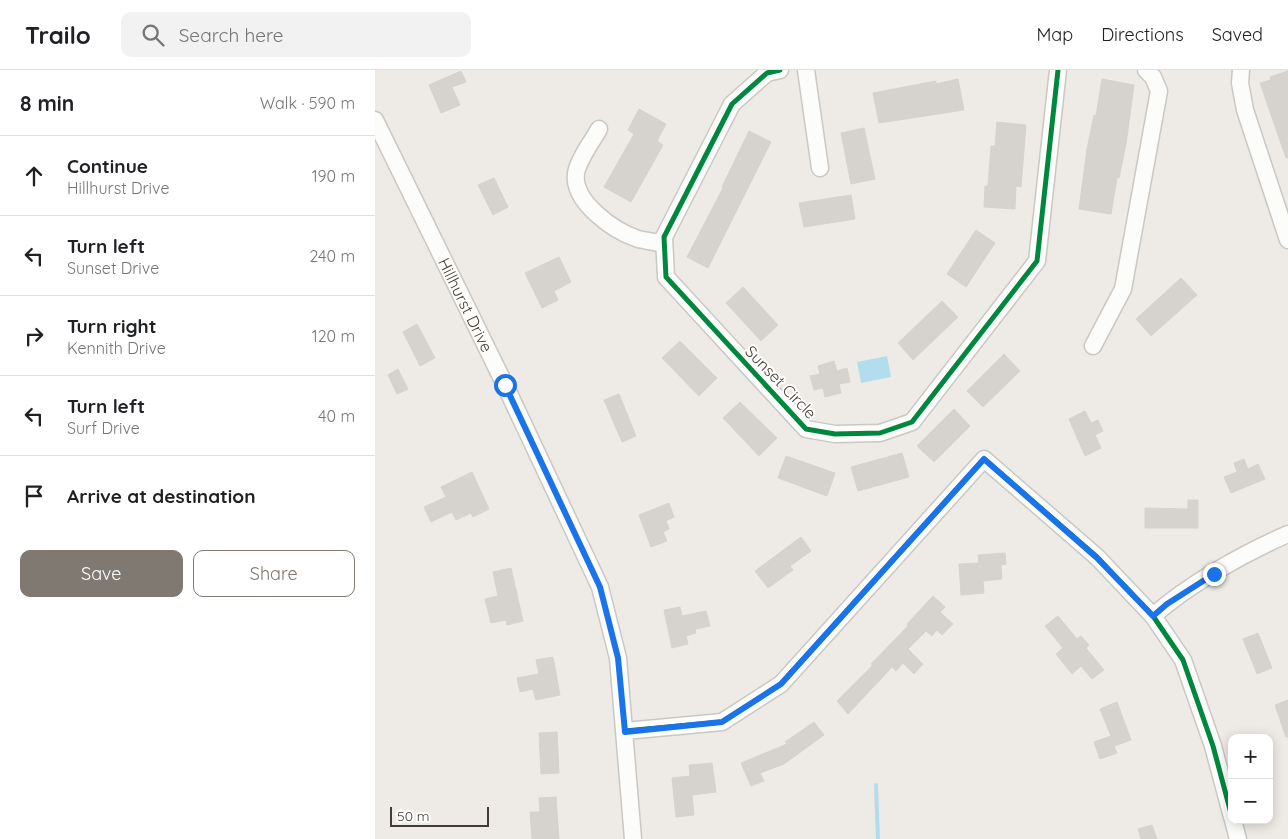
<!DOCTYPE html>
<meta charset="utf-8">
<style>
:root{--surface:#fff;--page:#f2f2f2;--text:#202124;--muted:#757577;--line:#e0e0e0;--accent:#807971}
body{margin:0;font-family:Quicksand,sans-serif;background:var(--page);color:var(--text)}
.controls{position:absolute;right:15px;bottom:15px;display:grid;overflow:hidden;border-radius:10px;box-shadow:0 2px 12px #0003}
.controls button{width:45px;height:45px;display:grid;place-items:center;padding:0;border:0;border-bottom:1px solid var(--line);background:var(--surface);color:var(--text);font:25px sans-serif}
.scale{position:absolute;left:15px;bottom:12px;width:99px;box-sizing:border-box;padding-left:5px;border:2px solid #443b32;border-top:0;font-size:14px;line-height:18px;white-space:nowrap;color:#443b32;-webkit-text-stroke:4px #fff;paint-order:stroke}
.stop{position:absolute;width:15px;height:15px;margin:-11px;border:4px solid #1a73e8;border-radius:50%;background:#fff}
.stop.end{background:#1a73e8;border-color:#fff;box-shadow:0 1px 5px #0008}
.list{margin:0;padding:0;list-style:none}
h2{display:flex;justify-content:space-between;align-items:center;height:65px;margin:0;padding:0 20px;font-size:21px}
h2 small{font-size:16px;font-weight:400;color:var(--muted)}
.list li{display:grid;grid-template-columns:32px 1fr auto;gap:15px;align-items:center;box-sizing:border-box;height:80px;padding:0 20px;border-top:1px solid var(--line)}
.list b{display:block;font-size:19px;white-space:nowrap}
.list p{margin:0;font-size:16px;white-space:nowrap;color:var(--muted)}
.list em{font-size:16px;font-style:normal;color:var(--muted)}
.actions{display:flex;gap:10px;padding:15px 20px}
.actions a{flex:1;padding:11px 0;border:1px solid var(--accent);border-radius:10px;text-align:center;font-size:18px;color:var(--accent)}
.actions .main{background:var(--accent);color:#fff}
.icon{flex:none;width:28px;height:28px;fill:none;stroke:currentColor;stroke-width:2;stroke-linecap:round;stroke-linejoin:round}
.map{position:relative;flex:none;width:913px;height:769px;overflow:hidden}
header{display:flex;align-items:center;gap:30px;box-sizing:border-box;height:70px;padding:0 25px;background:var(--surface);border-bottom:1px solid var(--line)}
header strong{font-size:24px}
nav{display:flex;gap:28px;margin-inline-start:auto;font-size:18px}
.search{width:350px;height:45px;background:var(--page);display:flex;align-items:center;gap:12px;box-sizing:border-box;padding:0 18px;border-radius:10px;color:var(--muted);font-size:19px}
main{display:flex}
aside{flex:1;background:var(--surface)}
.map>svg:first-child{display:block}
.water{fill:#b3ddef}
.lines{fill:none;stroke-linecap:round;stroke-linejoin:round}
.stream{stroke:#b3ddef;stroke-width:4}
.building{fill:#d6d2cd;stroke:#d6d2cc}
.minor-casing{stroke:#cbc7c2;stroke-width:19}
.minor{stroke:#fcfcfb;stroke-width:16}
.cycleway-casing{stroke:#fff;stroke-width:8}
.cycleway{stroke:#00873e;stroke-width:5}
.route{stroke:#1a73e8;stroke-width:6}
.labels{text-anchor:middle;stroke-width:4;stroke-linejoin:round;paint-order:stroke}
.street-label{font-size:16px;fill:#443b32;stroke:#fff}
</style>
<header>
<strong>Trailo</strong>
<div class="search"><svg class="icon" aria-label="search" viewBox="0 0 24 24"><circle cx="10" cy="10" r="6"/><path d="M15 15l6 6"/></svg>Search here</div>
<nav><a>Map</a><a>Directions</a><a>Saved</a></nav>
</header>
<main>
<aside>
<h2>8 min<small>Walk · 590 m</small></h2>
<ul class="list">
<li><svg class="icon" aria-label="ahead" viewBox="0 0 24 24"><path d="M12 20V5M6 11l6-6 6 6"/></svg><div><b>Continue</b><p>Hillhurst Drive</p></div><em>190 m</em></li>
<li><svg class="icon" aria-label="left" viewBox="0 0 24 24"><path d="M17 20v-9H6M10 6l-5 5 5 5"/></svg><div><b>Turn left</b><p>Sunset Drive</p></div><em>240 m</em></li>
<li><svg class="icon" aria-label="right" viewBox="0 0 24 24"><path d="M7 20v-9h11M14 6l5 5-5 5"/></svg><div><b>Turn right</b><p>Kennith Drive</p></div><em>120 m</em></li>
<li><svg class="icon" aria-label="left" viewBox="0 0 24 24"><path d="M17 20v-9H6M10 6l-5 5 5 5"/></svg><div><b>Turn left</b><p>Surf Drive</p></div><em>40 m</em></li>
<li><svg class="icon" aria-label="arrive" viewBox="0 0 24 24"><path d="M6 21V4h12l-3 4 3 4H6"/></svg><div><b>Arrive at destination</b></div></li>
</ul>
<div class="actions"><a class="main">Save</a><a>Share</a></div>
</aside>
<div class="map">
<svg width="913" height="769" viewBox="0 0 913 769">
<rect width="100%" height="100%" fill="#eeebe6"/>
<!-- water -->
<path class="water" d="M512,286L516,307L486,313L482,292Z"/>
<g class="lines">
<!-- stream -->
<path class="stream" d="M501,715L503,769"/>
</g>
<!-- building -->
<path class="building" d="M86,1L91,12L77,17L85,35L66,43L54,15Z
M913,1V88H911L885,13L896,10L895,7Z
M583,9L589,40L504,53L498,23L561,11V14Z
M727,9L759,15L751,74L744,108H742L736,144L704,139L712,79L719,45L721,46Z
M264,39L291,54L282,71L288,75L256,132L229,117L259,64L253,60Z
M622,52L651,55L646,117L641,116L640,139L609,137L610,116H613L616,76H620Z
M489,58L500,109L476,114L466,63Z
M374,61L396,72L333,198L312,187L348,118L347,117Z
M119,108L133,137L118,145L103,115Z
M476,125L480,149L429,157L424,133Z
M601,160L620,173L591,217L572,204Z
M184,187L196,212L179,221L183,230L167,238L150,203Z
M806,208L822,225L776,266L761,249Z
M368,217L403,255L386,271L351,233Z
M567,231L583,247L538,290L523,273Z
M42,254L60,288L45,296L28,262Z
M305,271L342,308L324,326L287,288Z
M629,284L645,301L608,337L592,321Z
M459,291L462,301L472,298L475,312L464,314L466,323L450,327L448,318L439,320L435,306L445,304L443,296Z
M23,299L33,319L22,324L13,305Z
M244,324L261,366L247,372L229,330Z
M365,332L402,368L384,386L348,348Z
M579,339L595,356L559,392L542,376Z
M710,341L716,353L723,350L728,361L720,365L726,378L710,386L694,349Z
M527,383L534,407L483,421L476,397Z
M411,386L460,403L452,426L403,408Z
M869,389L873,399L883,394L890,409L856,423L849,407L862,402L859,393Z
M97,402L114,439L98,447L96,443L81,450L77,442L56,452L49,437L71,427L66,417Z
M813,430H823V458H770V438L813,439Z
M294,433L299,447L291,451L294,459L288,462L292,471L276,477L264,445Z
M426,467L436,481L415,496L418,500L393,518L380,501Z
M630,483L631,494L626,495L627,509L608,511L609,523L586,525L584,494L604,493L603,485Z
M136,498L148,551L132,555L131,550L116,553L110,529L123,526L118,502Z
M558,526L570,537L565,542L578,554L567,565L562,560L557,566L551,561L533,579L548,594L539,604L528,593L521,601L517,597L473,644L462,631L498,595L496,594L533,556L532,554Z
M305,537L307,546L331,541L335,556L320,559L321,563L311,566L313,574L297,578L289,540Z
M683,546L702,569L706,566L714,575L711,578L729,600L717,609L706,596L697,604L681,584L688,578L670,556Z
M883,563L897,598L882,604L868,569Z
M178,587L185,625L161,630L158,619L145,622L142,608L164,604L161,590Z
M913,630V667H911L900,635Z
M742,632L756,670L739,676L742,683L725,689L719,672L736,666L725,639Z
M439,652L449,665L409,694L385,703L389,711L376,716L366,693L412,674L410,672Z
M182,662L184,703L166,704L164,663Z
M337,693L341,722L317,725L319,745L301,747L297,708L315,706L314,695Z
M181,727L184,769H157L155,742H165L164,728Z
M777,755L782,769H766L763,759Z"/>
<g class="lines">
<defs>
<g id="minor">
<path d="M405,0L392,3L357,34L289,167L291,207L431,359L460,364L505,363L537,352L662,191L683,0"/>
<path d="M431,0L445,98"/>
<path d="M866,0L865,13L870,40L913,170"/>
<path id="s1" d="M0,50L130,315L225,517L243,588L258,769"/>
<path d="M224,59C217,72 204,88 201,103C197,132 239,161 263,169C272,171 281,172 289,174"/>
<path d="M718,276L748,219L784,21L778,7L771,0"/>
<path d="M778,546C814,514 869,483 913,464"/>
<path d="M250,661L347,652L406,614L609,389L722,487L778,546L808,590L838,676L857,747"/>
<path d="M858,750L863,769"/>
</g>
</defs>
<!-- minor casing -->
<use href="#minor" class="minor-casing"/>
<!-- minor -->
<use href="#minor" class="minor"/>
<defs>
<path id="cycleway" d="M405,0L392,3L357,34L289,167L291,207L431,359L460,364L505,363L537,352L662,191L683,0
M250,661L347,652L406,614L609,389L722,487L778,546L808,590L838,676L857,747"/>
</defs>
<!-- cycleway casing -->
<use href="#cycleway" class="cycleway-casing"/>
<!-- cycleway -->
<use href="#cycleway" class="cycleway"/>
</g>
<g class="lines">
<!-- route -->
<path class="route" d="M130,315L225,517L243,588L250,662L347,652L406,614L609,389L722,488L778,546L792,534L839,504"/>
</g>
<g class="labels">
<!-- street labels -->
<g class="street-label">
<text dy="6" stroke="none"><textPath href="#s1" startOffset="206">Hillhurst Drive</textPath></text>
<text transform="translate(406 312) rotate(46)" y="6">Sunset Circle</text>
</g>
</g>
</svg>
<div class="controls">
<button>+</button>
<button>−</button>
</div>
<div class="scale">50 m</div>
<div class="stop" style="left:130px;top:315px"></div>
<div class="stop end" style="left:839px;top:504px"></div>
</div>
</main>
